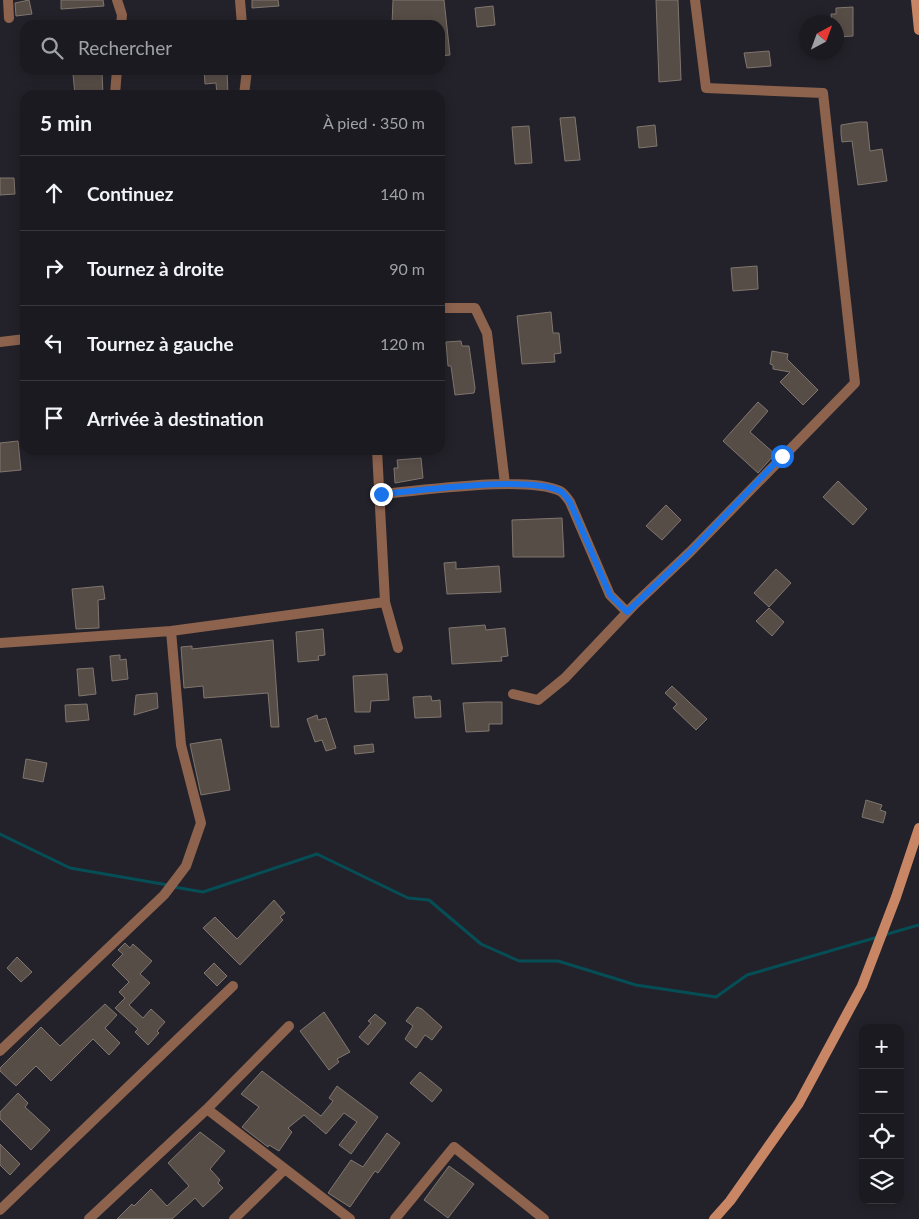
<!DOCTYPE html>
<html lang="fr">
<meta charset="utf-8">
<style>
:root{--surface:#1a1a20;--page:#27272d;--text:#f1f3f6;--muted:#9fa1a5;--line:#38383e}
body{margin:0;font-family:Lato,sans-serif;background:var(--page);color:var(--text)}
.controls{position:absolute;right:15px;bottom:15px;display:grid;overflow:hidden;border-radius:10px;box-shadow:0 2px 12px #0003}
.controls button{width:45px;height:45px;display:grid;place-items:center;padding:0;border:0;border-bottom:1px solid var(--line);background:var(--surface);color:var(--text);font:25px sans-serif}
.compass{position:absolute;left:799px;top:15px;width:45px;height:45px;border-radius:50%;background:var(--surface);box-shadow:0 2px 12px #0003;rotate:41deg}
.stop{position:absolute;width:15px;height:15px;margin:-11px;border:4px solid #1a73e8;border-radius:50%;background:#fff}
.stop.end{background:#1a73e8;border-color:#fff;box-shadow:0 1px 5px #0008}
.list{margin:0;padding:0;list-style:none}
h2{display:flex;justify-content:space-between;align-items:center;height:65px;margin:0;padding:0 20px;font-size:21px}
h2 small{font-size:16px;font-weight:400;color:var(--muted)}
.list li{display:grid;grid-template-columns:32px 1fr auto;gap:15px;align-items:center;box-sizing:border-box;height:75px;padding:0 20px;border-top:1px solid var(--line)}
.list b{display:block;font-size:19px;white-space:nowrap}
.list em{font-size:16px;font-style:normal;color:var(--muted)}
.icon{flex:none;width:28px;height:28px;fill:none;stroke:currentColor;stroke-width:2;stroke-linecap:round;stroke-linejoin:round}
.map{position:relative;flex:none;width:919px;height:1219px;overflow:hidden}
.search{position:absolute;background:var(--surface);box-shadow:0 2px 12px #0003;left:20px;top:20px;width:425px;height:55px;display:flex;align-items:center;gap:12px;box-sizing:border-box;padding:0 18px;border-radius:15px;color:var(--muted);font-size:19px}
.panel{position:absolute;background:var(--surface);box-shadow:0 2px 12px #0003;left:20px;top:90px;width:425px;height:365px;border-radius:15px}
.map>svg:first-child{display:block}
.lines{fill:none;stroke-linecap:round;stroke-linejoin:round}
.stream{stroke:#064e56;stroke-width:3}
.building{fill:#574d47;stroke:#80766f}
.street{stroke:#8d634e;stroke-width:10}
.secondary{stroke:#c98664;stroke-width:10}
.route{stroke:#1a73e8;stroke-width:6}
</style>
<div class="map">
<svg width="919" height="1219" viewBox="0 0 919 1219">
<rect width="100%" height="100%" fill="#23222a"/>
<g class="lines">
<!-- stream -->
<path class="stream" d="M0,834L70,868L168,885
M174,887L203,892L317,854L408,898L429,900L481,944L519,961H558L636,985L716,997L747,975L878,937
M884,935L919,925"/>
</g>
<!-- building -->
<path class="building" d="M29,0L32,14L16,16L15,3Z
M61,0H103L104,6L61,9Z
M252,0H278L279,6L252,8Z
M393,0H444L450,55L440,56V25H392Z
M656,0H678L681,80L659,82Z
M493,6L495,25L477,27L475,8Z
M853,7V36L838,37L836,22H832L831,14H836V8Z
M769,51L771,66L747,68L744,53Z
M204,70H227L228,95H217L216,83L205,84Z
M102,72L103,94L75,95L73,74Z
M575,117L580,160L565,161L560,118Z
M859,122H867L870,151L882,149L887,181L858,185L852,141L842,142L841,134V125Z
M655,125L657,146L639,148L637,127Z
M529,126L532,163L515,164L512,127Z
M0,178H14L15,194L0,195Z
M757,266L758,289L733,291L731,268Z
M551,312L553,333H559L561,353L554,354L555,362L522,364L517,316Z
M461,341L462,346H469L475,388L474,393L455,395L451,366H448L446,342Z
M772,351L788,354L787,359L818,390L803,405L780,382L790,372L773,369V365L770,364Z
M758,402L768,411L750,432L775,454L758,473L723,441Z
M18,441L21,470L0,472V443Z
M421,458L423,478L395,483L394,468H398L397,460Z
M838,481L867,509L853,525L823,497Z
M666,505L681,520L662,540L646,526Z
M562,518L564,557H513L512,520Z
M456,562V569L499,566L501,592L447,594L444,563Z
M776,569L791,583L769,607L754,593Z
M103,586L105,599L98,600L99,628L76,629L72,589Z
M769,608L784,622L772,636L756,621Z
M485,625L486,630L505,628L508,656L501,657L502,661L452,664L449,628Z
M323,629L325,655L318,656L319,660L298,662L296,632Z
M273,640L279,727H271L268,693L204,698L203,686L184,688L181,647L192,646V649Z
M120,655V660L126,659L128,679L112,681L110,656Z
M93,668L96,694L79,696L77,669Z
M387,674L389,700L371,701L370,712H355L353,676Z
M672,686L707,719L696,730L673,708L677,704L665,693Z
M157,693L158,708L134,715L136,695Z
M431,696L432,701L440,700L441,717L415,718L413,697Z
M487,702H502V724H489V731L466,732L463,703Z
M87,704L89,720L66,722L65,705Z
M317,715L318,720L326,718L336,748L326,751L322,740L315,742L307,719Z
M221,739L230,790L201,795L190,744Z
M373,744L374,752L355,754L354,746Z
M26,759L47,763L43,782L23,778Z
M866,800L882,805L880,810L886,812L883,823L862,817Z
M274,900L285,913L280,917L283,920L240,965L203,928L215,917L237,939Z
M125,943L130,948L133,944L152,961L140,974L150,983L129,1005L143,1018L151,1009L165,1022L157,1031L159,1033L148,1045L135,1032L138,1029L115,1008L125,998L119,992L129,982L112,965L123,954L118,950Z
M17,957L32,972L21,982L7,968Z
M214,963L227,976L217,986L204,973Z
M105,1004L117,1015L105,1028L120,1043L109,1055L93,1039L51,1081L36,1066L16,1086L0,1071V1068L41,1027L60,1046Z
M417,1007L422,1009L442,1027L432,1040L425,1035L416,1048L405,1039L413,1026L406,1021Z
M324,1012L350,1052L337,1059L339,1062L329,1070L300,1031Z
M375,1014L386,1023L368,1045L359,1037L371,1023L368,1021Z
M262,1071L321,1116L333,1101L329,1098L337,1086L378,1117L351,1154L339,1145L357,1122L344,1113L326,1134L304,1115L288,1128L292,1132L279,1151L269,1145L268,1147L242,1127L259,1107L241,1094Z
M420,1072L442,1090L432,1102L410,1083Z
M18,1093L28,1103L25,1107L50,1130L31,1150L0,1119V1112Z
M200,1132L225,1151L210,1169L220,1180L218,1183L223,1188L203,1207L195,1198L172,1219H117L132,1204L134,1206L151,1189L167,1206L189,1186L168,1163Z
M387,1133L400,1143L378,1173L375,1171L350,1207L328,1193L351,1160L363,1167Z
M0,1144L20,1164L10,1175L0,1165Z
M449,1166L474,1184L448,1218L424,1200Z"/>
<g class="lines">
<!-- street -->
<path class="street" d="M8,0L9,18
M117,0L122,15L121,25
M240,0L242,25
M115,94L117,70
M244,95L247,70
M440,308H475L487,333L505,484
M0,342L25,339
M381,494C421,491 526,475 560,491C564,493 567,498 570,502L610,595L627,612
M385,602L398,648
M0,643L171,631
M513,694L538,700L565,678L635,604L690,552L855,383L823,93L706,88L695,0
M0,1051L164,895L186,866L201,823L181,745L171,631L385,602L377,450
M207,1109L350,1219
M0,1210L233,986
M89,1219L207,1109L289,1026
M234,1219L285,1169
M395,1219L454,1147L544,1219"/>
<!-- secondary -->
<path class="secondary" d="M916,0L919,30
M714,1219L730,1201L799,1103L862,986L896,897L919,828"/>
</g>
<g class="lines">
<!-- route -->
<path class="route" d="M381,494C421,491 526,475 560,491C564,493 567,498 570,502L610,595L627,612L690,552L782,456"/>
</g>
</svg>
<div class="controls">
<button>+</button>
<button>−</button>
<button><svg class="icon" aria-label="locate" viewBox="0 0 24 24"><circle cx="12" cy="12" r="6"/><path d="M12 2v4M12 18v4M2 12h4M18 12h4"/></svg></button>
<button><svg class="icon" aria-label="layers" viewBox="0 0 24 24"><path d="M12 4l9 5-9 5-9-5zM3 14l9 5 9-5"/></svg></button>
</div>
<svg class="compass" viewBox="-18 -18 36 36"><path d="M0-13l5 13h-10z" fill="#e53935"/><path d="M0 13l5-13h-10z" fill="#9fa1a5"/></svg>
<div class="stop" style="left:782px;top:456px"></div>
<div class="stop end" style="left:381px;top:494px"></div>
<div class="search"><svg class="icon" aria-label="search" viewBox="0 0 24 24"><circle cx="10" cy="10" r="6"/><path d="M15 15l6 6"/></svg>Rechercher</div>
<section class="panel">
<h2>5 min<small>À pied · 350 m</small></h2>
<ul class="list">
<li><svg class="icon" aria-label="ahead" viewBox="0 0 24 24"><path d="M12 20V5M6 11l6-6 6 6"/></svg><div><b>Continuez</b></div><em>140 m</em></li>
<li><svg class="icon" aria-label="right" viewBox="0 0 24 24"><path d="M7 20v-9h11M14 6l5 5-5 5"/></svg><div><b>Tournez à droite</b></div><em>90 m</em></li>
<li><svg class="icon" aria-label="left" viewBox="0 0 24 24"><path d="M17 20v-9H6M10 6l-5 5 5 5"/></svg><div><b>Tournez à gauche</b></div><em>120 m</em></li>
<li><svg class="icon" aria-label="arrive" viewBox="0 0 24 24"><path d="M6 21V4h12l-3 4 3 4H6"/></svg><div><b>Arrivée à destination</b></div></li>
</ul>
</section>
</div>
